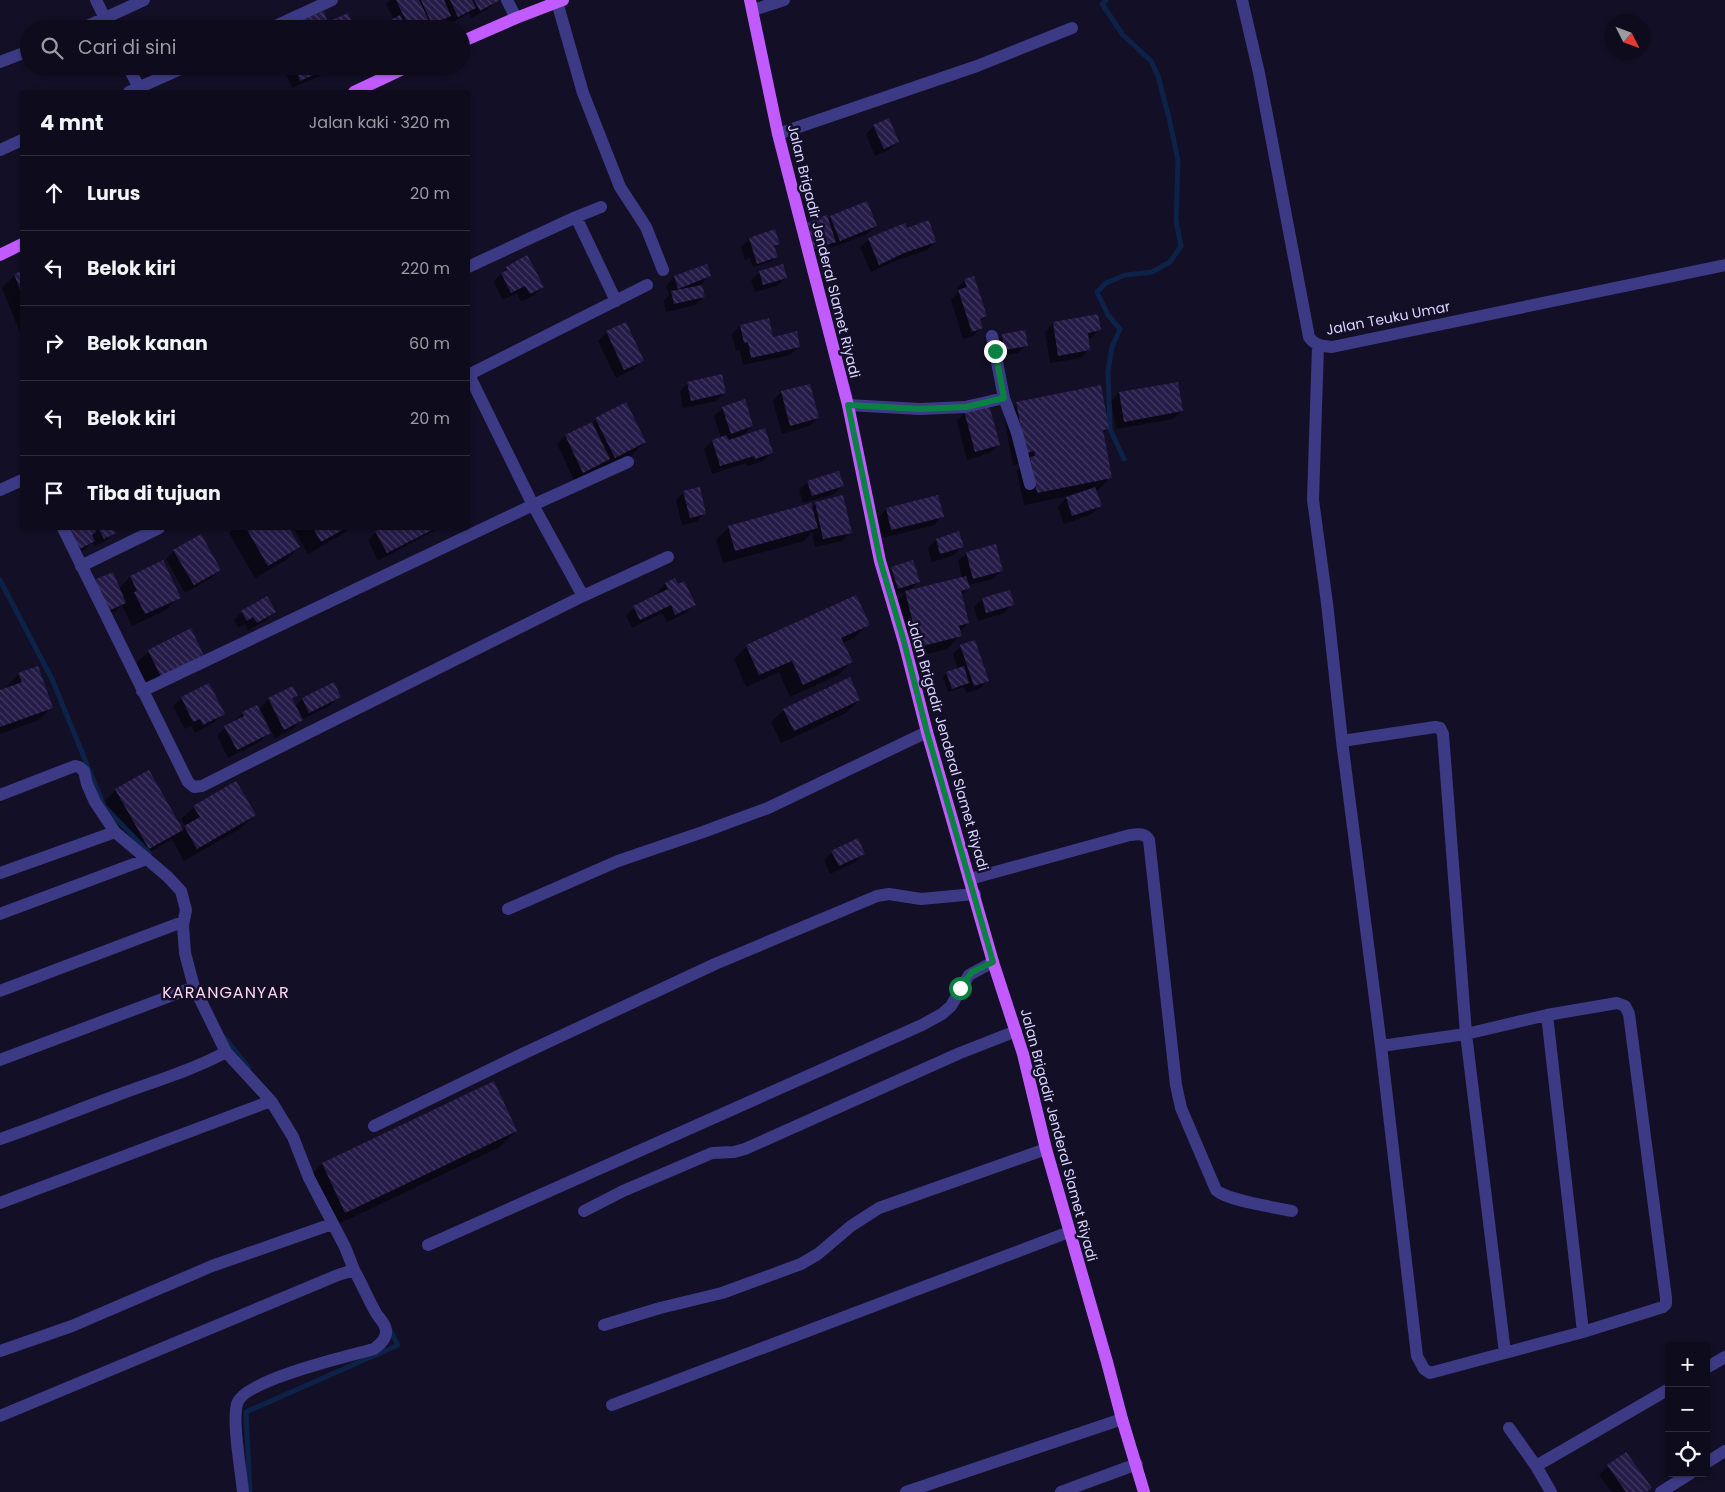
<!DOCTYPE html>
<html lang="id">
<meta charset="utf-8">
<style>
:root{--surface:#0e0b1c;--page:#171425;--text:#f1f3f6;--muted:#9b9ba3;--line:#2e2b3b}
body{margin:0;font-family:Poppins,sans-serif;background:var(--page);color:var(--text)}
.controls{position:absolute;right:15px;bottom:15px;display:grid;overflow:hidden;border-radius:5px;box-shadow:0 1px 4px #0004}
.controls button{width:45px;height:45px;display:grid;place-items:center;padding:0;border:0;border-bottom:1px solid var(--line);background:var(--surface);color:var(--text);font:25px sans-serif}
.compass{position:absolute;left:1605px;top:15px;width:45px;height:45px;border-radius:50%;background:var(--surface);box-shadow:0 1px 4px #0004;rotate:132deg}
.stop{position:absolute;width:15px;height:15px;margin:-11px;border:4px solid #0b8043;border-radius:50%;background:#fff}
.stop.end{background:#0b8043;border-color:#fff;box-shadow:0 1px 5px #0008}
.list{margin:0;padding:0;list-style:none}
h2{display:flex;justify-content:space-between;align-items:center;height:65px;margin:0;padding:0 20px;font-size:21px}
h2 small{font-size:16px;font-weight:400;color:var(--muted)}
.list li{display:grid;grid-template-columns:32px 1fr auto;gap:15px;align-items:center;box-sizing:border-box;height:75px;padding:0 20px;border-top:1px solid var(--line)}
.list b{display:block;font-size:19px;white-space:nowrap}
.list em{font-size:16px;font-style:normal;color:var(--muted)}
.icon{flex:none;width:28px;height:28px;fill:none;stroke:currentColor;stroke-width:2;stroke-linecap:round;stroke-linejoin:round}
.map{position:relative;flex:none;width:1725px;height:1492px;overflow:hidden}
.search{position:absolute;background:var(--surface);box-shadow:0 1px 4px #0004;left:20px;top:20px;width:450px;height:55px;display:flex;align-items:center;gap:12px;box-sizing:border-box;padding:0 18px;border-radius:28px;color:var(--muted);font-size:19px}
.panel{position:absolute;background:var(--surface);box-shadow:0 1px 4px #0004;left:20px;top:90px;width:450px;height:440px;border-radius:5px}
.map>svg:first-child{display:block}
.shadow{fill:#0007}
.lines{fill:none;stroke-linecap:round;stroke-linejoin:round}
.stream{stroke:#0c2248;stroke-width:5}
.building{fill:url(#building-back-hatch)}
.minor{stroke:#3d3a85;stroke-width:12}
.major{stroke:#c25bff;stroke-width:12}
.route{stroke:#0b8043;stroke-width:6}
.labels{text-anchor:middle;stroke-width:5;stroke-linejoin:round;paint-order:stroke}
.street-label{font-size:14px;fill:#d9d4ff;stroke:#130f26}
.quarter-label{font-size:16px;letter-spacing:1px;fill:#ffd6f0;stroke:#130f26}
</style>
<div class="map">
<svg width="1725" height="1492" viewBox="0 0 1725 1492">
<defs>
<pattern id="building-back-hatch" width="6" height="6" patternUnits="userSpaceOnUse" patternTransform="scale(1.25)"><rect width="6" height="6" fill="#241b47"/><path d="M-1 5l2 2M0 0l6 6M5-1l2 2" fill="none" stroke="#433b63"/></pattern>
</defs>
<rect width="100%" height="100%" fill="#130f26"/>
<!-- shadow -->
<path class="shadow" d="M390,0H496L497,1L488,9L471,18L469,13L449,24L446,18L441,24L430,29H422L421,26L419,29H378L394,20L386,4Z
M305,20L328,25L331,22L353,29H284Z
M287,66H342L292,88L284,69Z
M874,126L898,142L889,150L875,156L866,134Z
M830,217L876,226L867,234L831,248L830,246L827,250L805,258L796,233L805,225L827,220Z
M774,231L778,244L774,248L776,257L772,261L753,267L750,258L745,260L741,247L749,239Z
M869,239L935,242L927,250L895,261L871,272L860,247Z
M706,265L710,275L701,284L704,297L695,305L666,312L664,301L669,295L666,286L674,277Z
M506,268L542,287L534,295L521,302L517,293L503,300L494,282Z
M22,272V337L2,288L15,275Z
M760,272L785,278L777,286L755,292L751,280Z
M965,280L986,316L980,322L981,328L973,336L963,339L951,300L958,293L957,288Z
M1097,316L1099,330L1091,338L1087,339L1089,349L1081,358L1050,363L1045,332L1053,323Z
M740,326L772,338L799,347L790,355L743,365L740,350L736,351L732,334Z
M607,332L642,361L634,369L616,378L598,341Z
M1002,336L1026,345L1018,353L996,357L994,344Z
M688,383L724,393L716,401L683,408L680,391Z
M781,392L818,418L809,426L782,434L773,401Z
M1119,393L1182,411L1173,419L1116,429L1111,401Z
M1017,404L1108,428L1102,434L1111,477L1098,490L1095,491L1100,505L1092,514L1064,524L1058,507L1068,496L1024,505L1017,471L1022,466V463L1013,465L1004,416Z
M723,408L752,426L740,438L772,453L763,461L747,466L746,463L712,474L704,449L712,441L721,438L714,416Z
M965,412L998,445L990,453L967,460L957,421Z
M596,419L645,442L632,455L602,470L600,467L574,480L557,444L565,436L592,423Z
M808,482L842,486L834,494L803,503L799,490Z
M684,492L705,513L696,522L682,525L676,500Z
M937,496L942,516L934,525L883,538L878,518L886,509Z
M815,504L850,532L842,541L815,547L812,532L804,541L723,563L716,540L729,527L811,508Z
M69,528H118L106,541L95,546L93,542L85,549L72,557Z
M234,528H288L299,547L286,560L255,578L229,533Z
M293,528H350L344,533L308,554Z
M384,528H439L378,561L368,540L376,532Z
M936,540L962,546L954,555L932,562L928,548Z
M174,551L219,569L211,578L185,593L166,559Z
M967,553L1001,571L993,579L968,585V588L961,595L968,623L959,632L960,636L947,649L906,659L893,605L906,592L890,597L884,577L892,568L918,582L909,591L962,578L958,561Z
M130,577L179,597L166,610L132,626L122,605L116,611L100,618L87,590L119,589Z
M674,580L694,604L686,613L667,622L662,613L632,628L626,616L634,608L658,595L657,593L665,584Z
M982,599L1012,605L1004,613L978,621L974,607Z
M242,612H274L266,620L248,631L245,624L238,628L234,620Z
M868,625L855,637L843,643L851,662L838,675L790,697L779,672L746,687L734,659L747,646Z
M961,646L987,681L979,689L966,693L964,687L948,692L943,677L947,673L958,669L953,654Z
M149,651L202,656L148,689L136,663Z
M19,674L52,707L39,720L0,734V691L7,689L6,687Z
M208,684L223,714L215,722L195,733L191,726L185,729L173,706L181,698Z
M333,684L339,696L331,705L301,720L293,729L275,738L260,708L269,699L292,687L296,696L292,700L295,707L302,699Z
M859,700L846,713L781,743L771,722L784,710Z
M243,713L270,732L261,741L228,758L217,735Z
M148,772L182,830L185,826L181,819L194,807L254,815L241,828L184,861L172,839L136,861L103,803L116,790Z
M832,852L864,853L855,862L830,874L824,860Z
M493,1083L516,1131L498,1148L328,1229L305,1181L322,1164Z
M1626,1454L1650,1488L1646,1492H1612L1599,1475L1608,1466Z"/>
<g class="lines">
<!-- stream -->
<path class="stream" d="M1106,0L1102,4L1123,35L1151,61L1158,76L1169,118L1178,160L1176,220L1181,246L1170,262L1152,272L1125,275L1106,283L1097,292L1108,315L1120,329L1112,347L1108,372L1109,400L1110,429L1124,459
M0,580L52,679L104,806L149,853
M225,1038L249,1068
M250,1492L246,1412L398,1345L390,1330"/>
</g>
<!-- building -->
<path class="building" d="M396,0H419L429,21L410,29Z
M421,0H444L451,16L432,24Z
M450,0H472L476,8L458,17Z
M474,0H500L480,11Z
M324,11L330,29H308L304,19Z
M348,13L355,29H334L330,21Z
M400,15L407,29H385L383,24Z
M303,20L306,29H280Z
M294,66H334L300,81Z
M889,118L899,142L884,149L873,125Z
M867,201L877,226L840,241L830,216Z
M827,215L836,242L813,250L804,224Z
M929,220L936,242L904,253L879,265L868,238L905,223L907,228Z
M775,229L780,244L774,246L778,257L757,264L749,238Z
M527,255L544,287L530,294L525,286L511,293L501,273L507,270L506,267Z
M707,264L711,276L678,289L674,276Z
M783,264L787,278L763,285L759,271Z
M22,271V295L14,274Z
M974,276L987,316L980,319L983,328L972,332L958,290L967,287L964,279Z
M702,285L705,297L674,304L671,291Z
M1098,314L1101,330L1088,333L1090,350L1058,356L1053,322Z
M769,318L773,337L797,331L800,347L751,358L748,342L744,343L740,325Z
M626,322L644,361L624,370L606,331Z
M1025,330L1028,346L1004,350L1002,334Z
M722,374L726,393L691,401L687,382Z
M1178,382L1183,411L1124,422L1119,392Z
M810,384L819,418L790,426L781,391Z
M1101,385L1109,429L1103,430L1112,478L1037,493L1030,457L1035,456L1034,451L1026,453L1016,402Z
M745,399L753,426L731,434L722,407Z
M626,402L646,442L615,458L595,418Z
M989,405L1000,445L975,452L964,411Z
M592,422L610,459L583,473L565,435Z
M765,428L773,453L755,459L754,456L720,466L712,440L726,435L729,440Z
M839,471L844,486L812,496L807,481Z
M700,487L706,514L690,518L683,491Z
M1095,487L1102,506L1072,516L1066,497Z
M843,495L852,533L823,539L815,502Z
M938,495L944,517L891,530L886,508Z
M811,503L818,528L735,551L728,526Z
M69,528H94L96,532L92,535L95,541L80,549Z
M98,528H113L116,533L104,539Z
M246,528H289L300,547L268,566Z
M313,528H346L321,542Z
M382,528H436L387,553L375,531Z
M959,531L964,547L940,554L936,539Z
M201,534L221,570L194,585L173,550Z
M996,544L1003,571L973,579L966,552Z
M163,560L181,598L145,614L134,592L137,591L130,576Z
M913,560L920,582L898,589L891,567Z
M113,572L126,603L108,611L94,580Z
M966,576L970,588L961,591L969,623L959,626L962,636L919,647L905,591Z
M675,578L678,584L684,581L696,605L675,615L671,605L640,620L633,606L668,589L665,583Z
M1010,590L1014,605L986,613L982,598Z
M856,595L870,625L841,638L853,662L803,685L792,661L759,675L746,645Z
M267,596L276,612L257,623L253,617L247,621L241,611Z
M191,628L204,656L161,677L148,650Z
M975,640L989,681L974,686L960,645Z
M38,666L53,708L0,727V690L22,682L18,673Z
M964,666L969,683L952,689L946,672Z
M850,677L860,700L794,731L783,709Z
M334,682L341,697L309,713L302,698Z
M209,683L225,714L203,725L200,719L193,722L181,697Z
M293,686L298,696L292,698L303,720L284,730L268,698Z
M257,705L271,733L237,750L224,726L244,716L242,712Z
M149,770L183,830L149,849L115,789Z
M236,781L256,815L197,849L184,826L200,817L193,806Z
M858,838L865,854L839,866L831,851Z
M494,1081L517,1131L345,1213L322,1163Z
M1626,1452L1652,1488L1646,1492H1626L1607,1465Z"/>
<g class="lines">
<!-- minor -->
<path class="minor" d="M96,0L110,29
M507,0L516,18
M1242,0L1259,73L1309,337C1315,346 1322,346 1332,347L1725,265
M557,2L583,93L620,187L646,227L663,270
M753,10L784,0
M81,29L144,0
M269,29L332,0
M0,62L29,51
M128,66L141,92
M129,92L187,66
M778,134L977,66L1072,28
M0,150L22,140
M576,217L616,301
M468,267L576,217L601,207
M992,336L1004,398L1017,433L1030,484
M1318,346L1313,500L1327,603L1342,741
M468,373L533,505L583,596
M468,375L647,285
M848,405L920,409L965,407L1004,398
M0,490L22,480
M63,528L188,782L194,787L202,786L583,596L668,557
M81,566L159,528
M142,691L533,505L628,462
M0,795L75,766L79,767L84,771L87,784L95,802L115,832L168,877L181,891L186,910L183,925L185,953L194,987L226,1052L271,1101L0,1203
M0,873L115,832
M970,879L1130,835C1138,834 1145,833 1149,840L1176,1085L1181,1108L1216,1190C1228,1201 1274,1207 1292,1211
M508,909L618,861L703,832L768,808L927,732
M0,914L147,859
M0,991L177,924L183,925
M1547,1015L1583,1332
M1381,1046L1466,1034L1547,1015L1617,1003L1625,1006L1629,1014L1666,1298V1304L1663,1307L1583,1332L1430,1373L1424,1369L1417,1356L1381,1046L1342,741L1435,727L1440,728L1443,734L1466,1034L1505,1353
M0,1060L194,987
M374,1126L516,1057L715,964L877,896L889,894L921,899L975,894
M0,1139C39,1126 77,1110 115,1096C152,1082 191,1071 226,1052
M584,1211L623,1191L712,1153L734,1152L745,1149L960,1053L1016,1031
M428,1245L922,1025L942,1014L951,1006L969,975L993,962
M604,1325L660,1308L722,1293L801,1264L818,1254L851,1226L879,1208L1046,1149
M0,1351L72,1326L212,1266L332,1224
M1706,1368L1725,1357
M612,1405L1069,1232
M0,1416L338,1275L354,1270L345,1247L309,1178L293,1137L271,1101
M1509,1428L1536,1466L1551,1492
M1706,1463L1725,1451
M1536,1466L1669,1389
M243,1492C241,1470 232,1423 237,1404C243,1380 349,1356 374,1349C380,1344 387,1339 386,1330C385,1323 379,1318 376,1313C368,1299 362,1284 354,1270
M906,1492L1122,1419
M1061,1492L1137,1464
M1661,1492L1691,1473"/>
<!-- major -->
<path class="major" d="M750,0L778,134L848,405L880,561L904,642L927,732L993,962L1023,1054L1046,1149L1107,1362L1122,1419L1144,1492
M461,42L516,18L563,0
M354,92L409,66
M0,255L22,244"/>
</g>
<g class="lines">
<!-- route -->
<path class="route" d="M960,988L972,972L993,962L927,732L904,642L880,560L848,405L920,409L966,407L1004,398L995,351"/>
</g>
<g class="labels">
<!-- street labels -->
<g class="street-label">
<text transform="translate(824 251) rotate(76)" y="5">Jalan Brigadir Jenderal Slamet Riyadi</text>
<text transform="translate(1388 318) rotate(-11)" y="5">Jalan Teuku Umar</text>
<text transform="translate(948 745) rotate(74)" y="5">Jalan Brigadir Jenderal Slamet Riyadi</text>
<text transform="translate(1059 1135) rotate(75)" y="5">Jalan Brigadir Jenderal Slamet Riyadi</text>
</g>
<!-- quarter labels -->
<g class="quarter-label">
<text x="226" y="998">KARANGANYAR</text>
</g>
</g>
</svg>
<div class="controls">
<button>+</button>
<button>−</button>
<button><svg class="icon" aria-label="locate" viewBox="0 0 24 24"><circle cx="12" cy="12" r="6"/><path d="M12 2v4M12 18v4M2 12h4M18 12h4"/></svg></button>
</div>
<svg class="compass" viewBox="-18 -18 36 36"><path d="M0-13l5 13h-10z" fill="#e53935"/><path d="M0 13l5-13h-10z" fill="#9b9ba3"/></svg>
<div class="stop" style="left:960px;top:988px"></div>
<div class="stop end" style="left:995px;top:351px"></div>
<div class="search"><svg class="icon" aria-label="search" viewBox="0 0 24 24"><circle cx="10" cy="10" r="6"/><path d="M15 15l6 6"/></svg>Cari di sini</div>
<section class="panel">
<h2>4 mnt<small>Jalan kaki · 320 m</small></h2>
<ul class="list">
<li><svg class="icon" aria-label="ahead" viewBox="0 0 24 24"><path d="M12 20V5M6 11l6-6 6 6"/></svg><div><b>Lurus</b></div><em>20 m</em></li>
<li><svg class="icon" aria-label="left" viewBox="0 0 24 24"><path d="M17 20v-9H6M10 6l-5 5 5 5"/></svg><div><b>Belok kiri</b></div><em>220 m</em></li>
<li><svg class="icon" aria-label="right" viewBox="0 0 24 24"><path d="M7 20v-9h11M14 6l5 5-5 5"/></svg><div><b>Belok kanan</b></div><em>60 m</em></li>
<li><svg class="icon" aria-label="left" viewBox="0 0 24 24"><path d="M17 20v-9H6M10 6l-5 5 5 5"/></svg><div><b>Belok kiri</b></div><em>20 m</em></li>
<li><svg class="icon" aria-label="arrive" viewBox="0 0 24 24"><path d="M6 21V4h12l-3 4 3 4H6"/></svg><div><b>Tiba di tujuan</b></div></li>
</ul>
</section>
</div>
